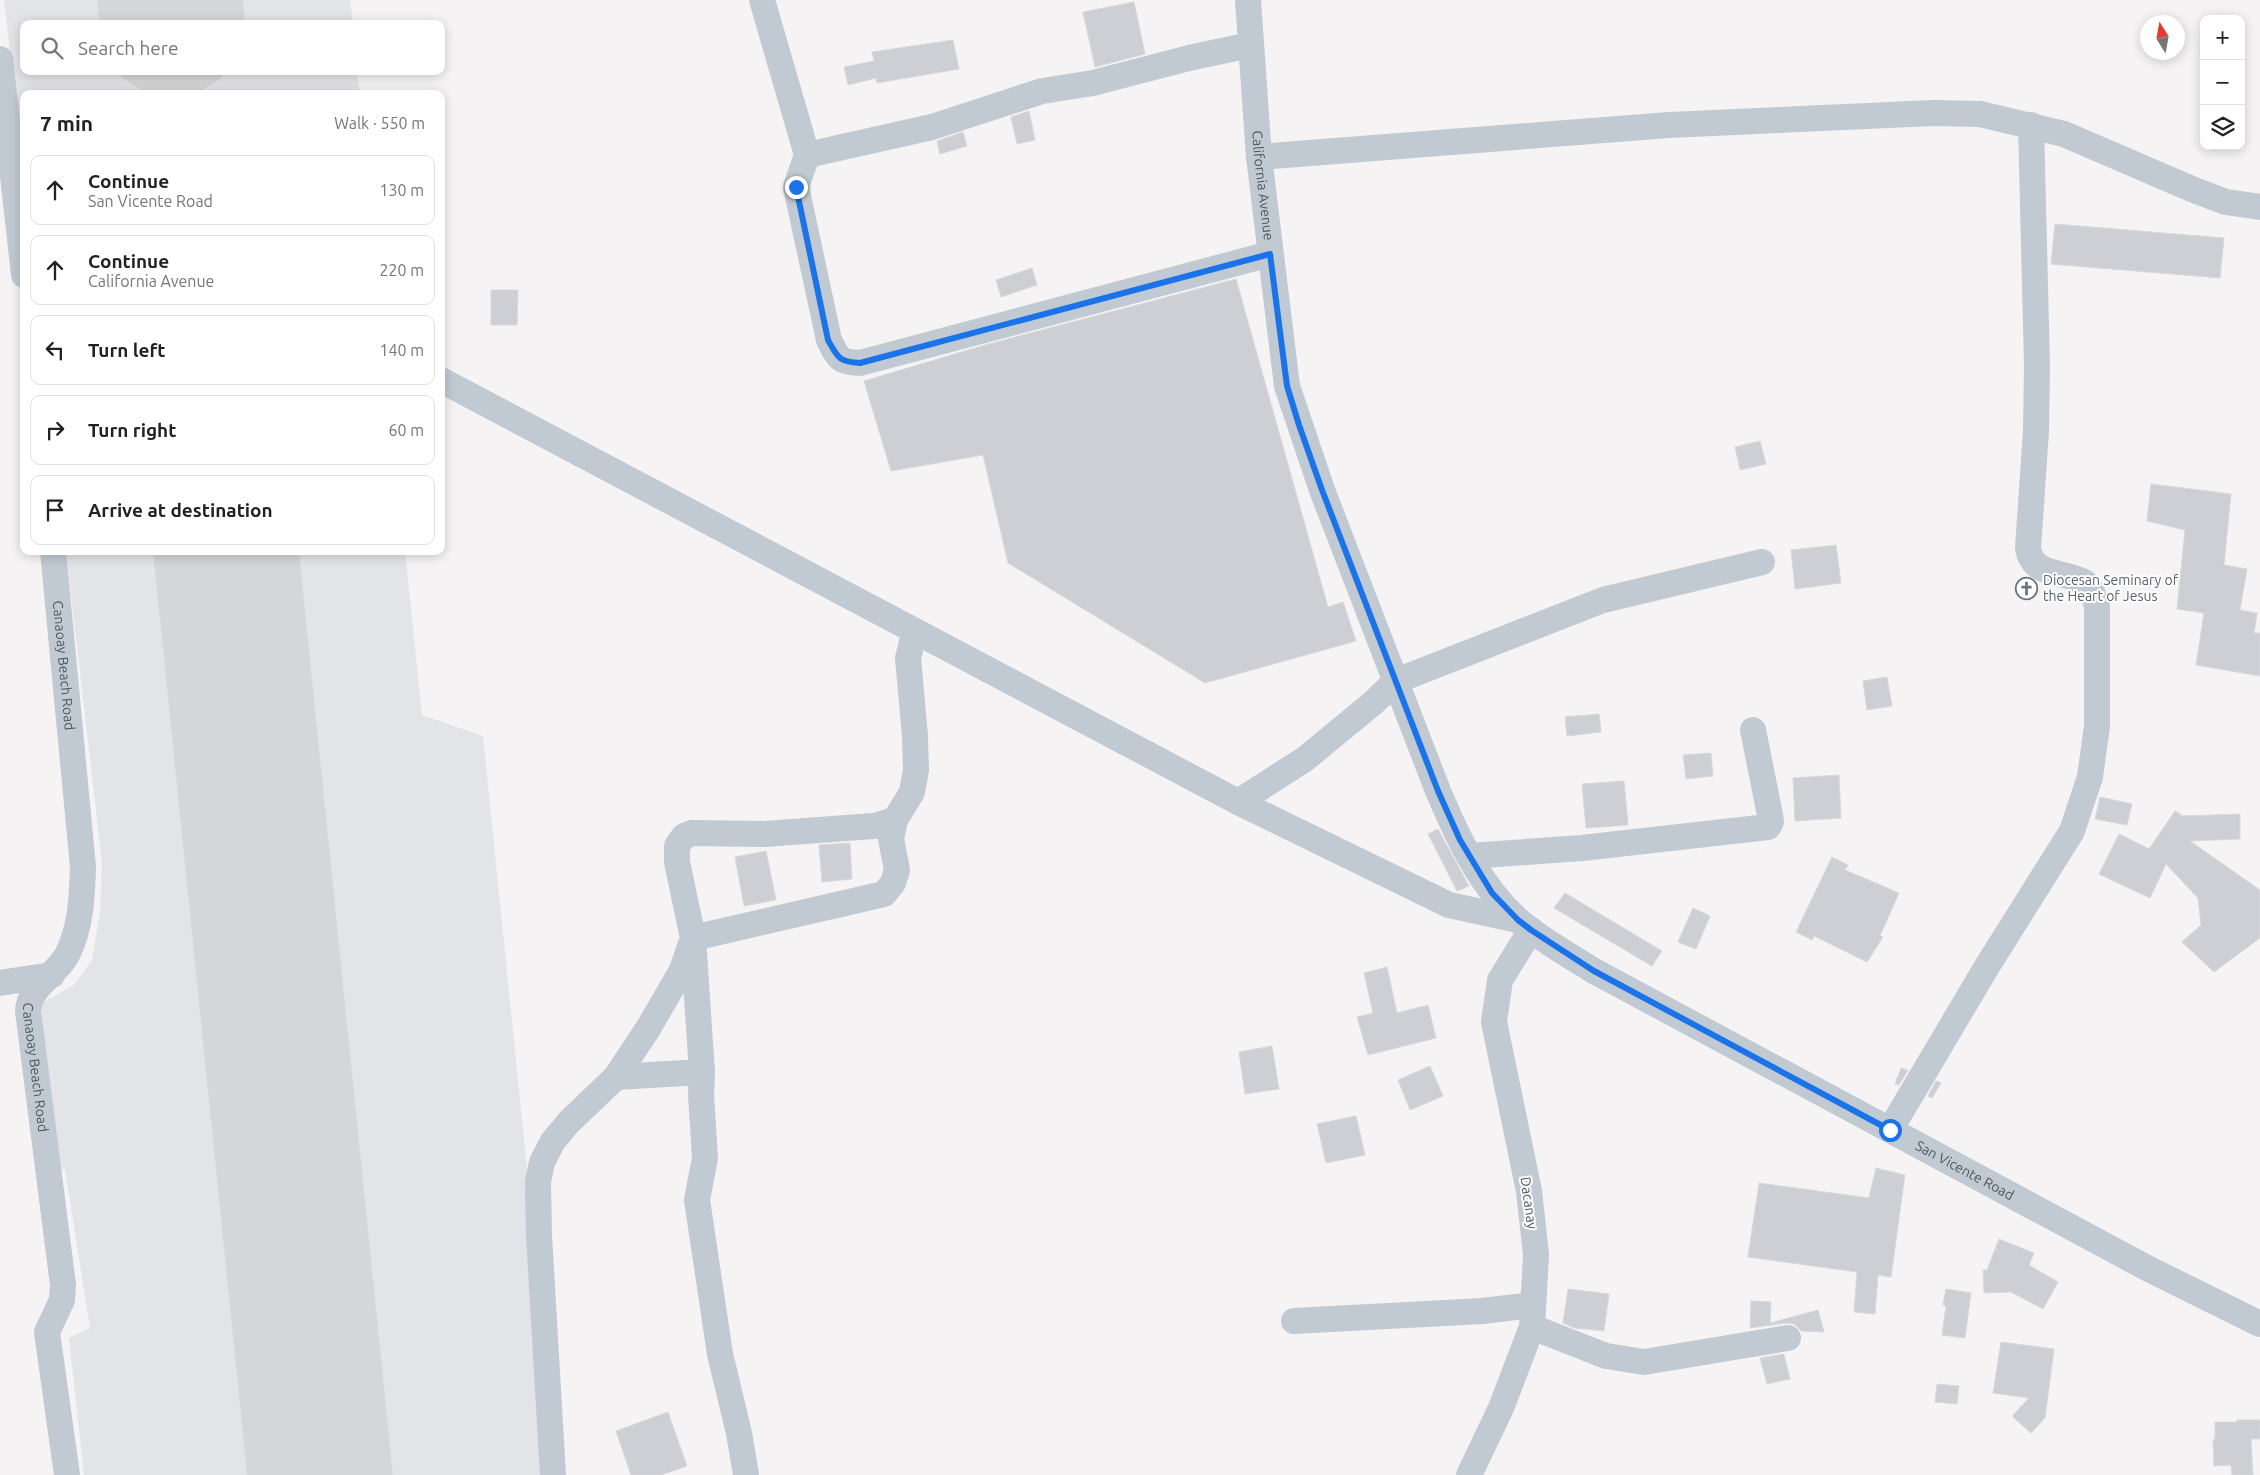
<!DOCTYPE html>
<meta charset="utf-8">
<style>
:root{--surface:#fff;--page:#f2f2f2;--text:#222;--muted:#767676;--line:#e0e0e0}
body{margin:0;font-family:Ubuntu,sans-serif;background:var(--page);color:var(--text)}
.controls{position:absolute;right:15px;top:15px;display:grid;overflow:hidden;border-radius:10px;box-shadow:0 2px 12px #0003}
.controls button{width:45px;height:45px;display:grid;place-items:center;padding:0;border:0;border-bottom:1px solid var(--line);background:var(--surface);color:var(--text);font:25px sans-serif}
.compass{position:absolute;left:2140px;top:15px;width:45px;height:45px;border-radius:50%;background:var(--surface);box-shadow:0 2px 12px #0003;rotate:349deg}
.stop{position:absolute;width:15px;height:15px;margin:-11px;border:4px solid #1a73e8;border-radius:50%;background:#fff}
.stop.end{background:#1a73e8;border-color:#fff;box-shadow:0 1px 5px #0008}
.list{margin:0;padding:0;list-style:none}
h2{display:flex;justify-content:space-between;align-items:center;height:65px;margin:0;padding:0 20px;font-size:21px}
h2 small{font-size:16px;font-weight:400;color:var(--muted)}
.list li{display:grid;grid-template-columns:32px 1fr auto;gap:15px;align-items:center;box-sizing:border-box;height:70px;margin:0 10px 10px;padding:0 10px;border:1px solid var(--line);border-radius:10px}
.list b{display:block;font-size:19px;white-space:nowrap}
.list p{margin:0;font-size:16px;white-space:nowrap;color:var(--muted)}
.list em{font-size:16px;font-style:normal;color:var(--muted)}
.icon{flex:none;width:28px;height:28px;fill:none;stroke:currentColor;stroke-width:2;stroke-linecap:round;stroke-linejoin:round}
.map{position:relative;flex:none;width:2260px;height:1475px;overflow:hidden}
.search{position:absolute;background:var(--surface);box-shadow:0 2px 12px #0003;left:20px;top:20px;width:425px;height:55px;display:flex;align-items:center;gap:12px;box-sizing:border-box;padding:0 18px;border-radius:10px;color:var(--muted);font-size:19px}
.panel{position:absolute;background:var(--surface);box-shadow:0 2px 12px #0003;left:20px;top:90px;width:425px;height:465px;border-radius:10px}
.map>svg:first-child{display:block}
.airport{fill:#e2e4e7}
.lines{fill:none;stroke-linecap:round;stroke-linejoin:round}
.runway{stroke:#d5d6d8;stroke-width:145}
.building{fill:#cdcfd5;stroke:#d7d9de}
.minor{stroke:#c1cad2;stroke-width:26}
.route{stroke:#1a73e8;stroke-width:6}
.labels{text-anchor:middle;stroke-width:4;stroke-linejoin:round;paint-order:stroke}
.street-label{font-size:14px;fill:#4a5661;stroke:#fff}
.worship-label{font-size:14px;fill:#5b616d;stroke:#fff;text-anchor:start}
</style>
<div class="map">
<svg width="2260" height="1475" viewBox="0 0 2260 1475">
<rect width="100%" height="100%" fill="#f5f3f3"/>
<!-- airport -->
<path class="airport" d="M4,0H350L353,24H24V71H357L360,94H24V176Z
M66,551H405L422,715L483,736L527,1169L546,1475H84L69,1338L90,1328L65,1169L55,1168L36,1006L73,986L92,960L100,912L102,863Z"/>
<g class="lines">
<!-- runway -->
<path class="runway" d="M170,0L172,24
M226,551L320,1475"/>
</g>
<!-- building -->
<path class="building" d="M1134,2L1145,54L1095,67L1083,12Z
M953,40L959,69L877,83L876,78L848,85L844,67L874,61L872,52Z
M1029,111L1035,140L1017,144L1011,117Z
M963,132L967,146L940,154L937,141Z
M2055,224L2224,238L2220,278L2051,264Z
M1032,268L1037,285L1001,297L996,280Z
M1236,279L1328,607L1343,602L1356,641L1205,683L1008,563L983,455L891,471L864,381L985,345Z
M491,290H518L517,325H491Z
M1760,441L1766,464L1740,470L1735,447Z
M2151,484L2231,494L2224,565L2247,569L2240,610L2257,613L2254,633H2260V676L2196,665L2204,613L2177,609L2185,530L2147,521Z
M1836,545L1841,583L1795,589L1791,550Z
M1887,677L1892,706L1867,710L1863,681Z
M1599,714L1601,732L1567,736L1565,717Z
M1711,753L1713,776L1686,779L1683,755Z
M1839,775L1841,818L1795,821L1793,778Z
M1624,781L1628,825L1586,828L1582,784Z
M2100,797L2132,804L2127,825L2095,819Z
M2175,811L2183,816L2240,814V839L2190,841L2260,890V938L2214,972L2182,942L2201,925L2198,898L2166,864L2150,898L2099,874L2119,834L2149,849Z
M1438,829L1469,886L1457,891L1428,834Z
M850,843L852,879L822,882L819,845Z
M766,851L776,900L744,906L735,857Z
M1832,857L1848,865L1845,870L1899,893L1880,936L1883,937L1867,962L1814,936L1812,940L1796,932Z
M1565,893L1662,951L1652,966L1554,908Z
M1693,908L1710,916L1696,949L1678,942Z
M1387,967L1397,1013L1428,1005L1436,1038L1368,1055L1357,1017L1373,1013L1364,973Z
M1272,1046L1279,1089L1245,1094L1239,1052Z
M1430,1066L1443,1096L1410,1110L1398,1080Z
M1901,1068L1908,1070L1899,1085L1895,1084Z
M1936,1081L1941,1083L1932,1098L1928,1096Z
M1356,1116L1365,1155L1326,1163L1317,1124Z
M1876,1168L1905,1175L1891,1277L1878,1275L1875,1314L1854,1312L1857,1272L1748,1257L1759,1183L1869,1198Z
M1999,1239L2034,1253L2029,1265L2058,1282L2043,1309L2011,1292L1984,1293L1983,1270H1987Z
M1568,1289L1609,1294L1604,1331L1575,1328L1563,1323Z
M1946,1289L1971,1293L1965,1338L1942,1335L1946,1306L1943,1305Z
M1751,1301L1771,1302L1770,1323L1818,1310L1824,1332L1801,1331L1794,1324L1786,1323L1750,1328Z
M2001,1342L2054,1349L2045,1418L2031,1433L2012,1416L2029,1398L1993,1393Z
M1784,1354L1790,1379L1767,1384L1760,1358Z
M1937,1384L1959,1386L1957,1404L1935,1402Z
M668,1412L687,1466L661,1475H631L616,1431Z
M2237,1420H2260V1439H2251L2253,1475H2232L2231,1465L2214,1466L2213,1440L2215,1439V1422H2237Z"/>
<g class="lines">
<!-- minor -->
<g class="minor">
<path d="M762,0L807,155L796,187L829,340C838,358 839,362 860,363L1270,254"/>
<path id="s1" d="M1248,0L1259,157L1287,386L1322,490L1438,791C1458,838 1480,886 1518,920C1541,940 1569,955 1594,971L2145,1267L2260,1324"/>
<path d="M0,59L24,275"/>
<path d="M807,155L932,127L1042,91L1093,83L1189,58L1250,45"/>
<path d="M1259,157L1669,125L1933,113L1980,114L2064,134L2194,190L2226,202L2260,207"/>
<path d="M441,380L1238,802L1449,905L1518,920"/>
<path id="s2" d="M53,551L83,867C82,897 81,928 67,955C56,975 29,987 28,1011L63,1285L62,1300L47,1332L67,1475"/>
<path d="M1238,802L1305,759L1373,703L1396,681L1603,600L1762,562"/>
<path d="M1469,856L1582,848L1768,827L1771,822L1770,815L1753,730"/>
<path d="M693,938L884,894L893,883L897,870L891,839L895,820L912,792L916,770L915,736L908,658L915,631"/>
<path d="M0,983L52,975"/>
<path d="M616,1077L702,1072"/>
<path d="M1890,1130L1986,968L2072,831L2090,777L2097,726V606C2094,598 2092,587 2084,582C2065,571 2032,577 2028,548L2036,431L2037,365L2031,125"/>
<path d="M1294,1321L1482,1311L1533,1305"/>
<path d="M1532,1327L1606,1356L1644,1362L1788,1338"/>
<path d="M553,1475L539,1235L538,1182L542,1162L553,1141L569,1122L616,1077L649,1027L682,970L690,946"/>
<path d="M746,1475L739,1433L720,1354L697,1200L705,1158L701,1095L702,1072L693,938L677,862V846L684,836L692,833L764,834L874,826L895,820"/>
<path d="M1469,1475L1501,1408L1532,1327L1536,1255L1529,1191L1494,1022L1500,980L1531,930"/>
</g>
</g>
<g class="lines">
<!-- route -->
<path class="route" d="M796,187L828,340C838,358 839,362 860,363L1270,254L1287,386L1299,425L1322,490L1438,791L1460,840L1492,893L1518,920L1531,930L1594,971L1890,1130"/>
</g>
<!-- icons -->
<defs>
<symbol id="church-ring" viewBox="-11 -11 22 22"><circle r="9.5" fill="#fff" stroke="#6b7280" stroke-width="1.5"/><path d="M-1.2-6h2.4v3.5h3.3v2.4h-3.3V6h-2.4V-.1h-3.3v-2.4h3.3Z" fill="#6b7280"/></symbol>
</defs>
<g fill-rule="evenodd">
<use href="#church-ring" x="2014" y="576" width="25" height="25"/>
</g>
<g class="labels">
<!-- street labels -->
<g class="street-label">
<text dy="5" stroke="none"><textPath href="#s1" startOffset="186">California Avenue</textPath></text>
<text dy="5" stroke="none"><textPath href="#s2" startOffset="115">Canaoay Beach Road</textPath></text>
<text dy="5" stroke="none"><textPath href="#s2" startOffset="534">Canaoay Beach Road</textPath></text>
<text dy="5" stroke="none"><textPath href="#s1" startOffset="1486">San Vicente Road</textPath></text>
<text transform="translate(1529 1203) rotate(82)" y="5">Dacanay</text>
</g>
<!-- worship labels -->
<g class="worship-label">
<text x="2043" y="585">Diocesan Seminary of<tspan x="2043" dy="16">the Heart of Jesus</tspan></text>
</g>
</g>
</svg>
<div class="controls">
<button>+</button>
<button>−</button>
<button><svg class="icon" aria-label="layers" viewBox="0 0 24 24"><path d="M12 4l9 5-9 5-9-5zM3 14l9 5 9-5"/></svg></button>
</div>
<svg class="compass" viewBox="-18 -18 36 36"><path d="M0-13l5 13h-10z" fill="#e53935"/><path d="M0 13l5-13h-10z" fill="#767676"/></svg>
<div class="stop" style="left:1890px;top:1130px"></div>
<div class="stop end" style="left:796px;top:187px"></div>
<div class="search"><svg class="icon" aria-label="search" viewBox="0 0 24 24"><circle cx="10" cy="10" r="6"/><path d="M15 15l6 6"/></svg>Search here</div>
<section class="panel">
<h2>7 min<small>Walk · 550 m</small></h2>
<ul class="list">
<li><svg class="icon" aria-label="ahead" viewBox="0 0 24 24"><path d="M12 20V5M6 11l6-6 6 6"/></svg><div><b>Continue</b><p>San Vicente Road</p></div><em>130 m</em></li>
<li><svg class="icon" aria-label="ahead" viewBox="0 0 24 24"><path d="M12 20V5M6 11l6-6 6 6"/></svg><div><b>Continue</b><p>California Avenue</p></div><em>220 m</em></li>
<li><svg class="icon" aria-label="left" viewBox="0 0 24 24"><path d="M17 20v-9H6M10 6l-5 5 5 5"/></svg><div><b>Turn left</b></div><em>140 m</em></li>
<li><svg class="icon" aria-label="right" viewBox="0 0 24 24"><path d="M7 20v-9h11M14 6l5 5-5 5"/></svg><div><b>Turn right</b></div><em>60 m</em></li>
<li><svg class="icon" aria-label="arrive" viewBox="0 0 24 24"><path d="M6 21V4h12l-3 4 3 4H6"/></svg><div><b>Arrive at destination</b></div></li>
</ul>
</section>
</div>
